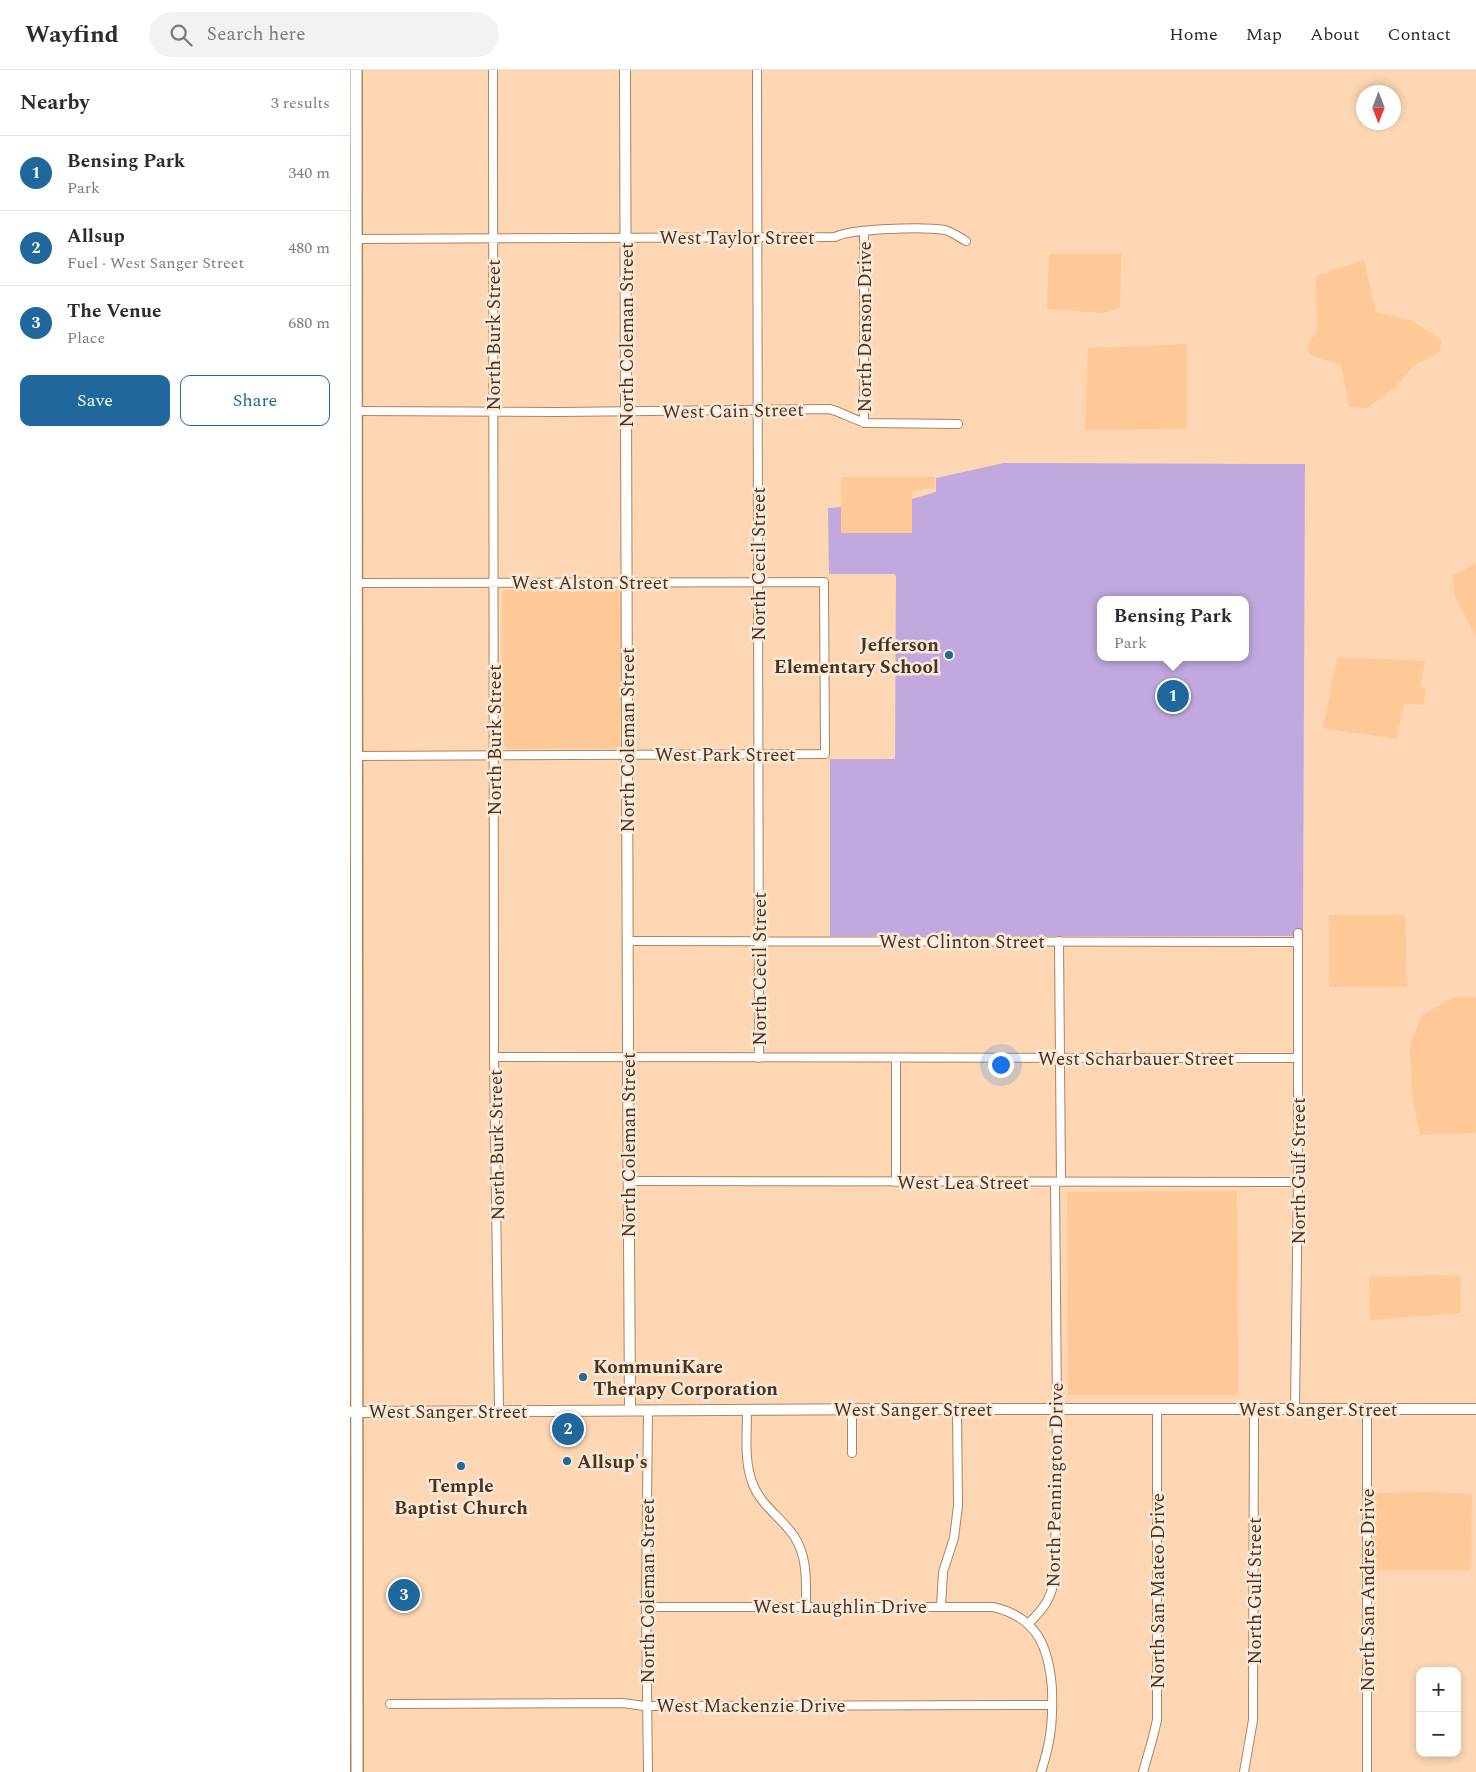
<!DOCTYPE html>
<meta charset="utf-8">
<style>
:root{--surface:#fff;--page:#f2f2f3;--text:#2b2b33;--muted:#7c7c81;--line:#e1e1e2;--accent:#20689c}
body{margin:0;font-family:Spectral,serif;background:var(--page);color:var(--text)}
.controls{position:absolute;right:15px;bottom:15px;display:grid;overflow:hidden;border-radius:10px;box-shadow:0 2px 8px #0003}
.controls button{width:45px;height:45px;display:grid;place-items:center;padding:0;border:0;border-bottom:1px solid var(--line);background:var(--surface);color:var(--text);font:25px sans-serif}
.compass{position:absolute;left:1006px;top:15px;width:45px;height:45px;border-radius:50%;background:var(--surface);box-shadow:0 2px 8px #0003;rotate:180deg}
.you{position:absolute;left:650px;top:994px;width:18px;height:18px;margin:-12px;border:4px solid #fff;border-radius:50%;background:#1a73e8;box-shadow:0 0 0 8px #1a73e833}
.badge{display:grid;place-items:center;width:32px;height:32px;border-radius:50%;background:var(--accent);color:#fff;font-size:16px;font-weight:700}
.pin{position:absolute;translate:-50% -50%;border:2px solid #fff;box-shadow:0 1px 5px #0006}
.popup{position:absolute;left:747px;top:526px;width:152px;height:65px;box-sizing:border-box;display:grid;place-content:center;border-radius:10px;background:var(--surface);filter:drop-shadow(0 1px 4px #0005);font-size:16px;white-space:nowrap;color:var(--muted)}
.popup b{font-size:19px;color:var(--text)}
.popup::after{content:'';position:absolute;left:50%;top:100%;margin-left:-10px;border:10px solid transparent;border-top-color:var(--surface)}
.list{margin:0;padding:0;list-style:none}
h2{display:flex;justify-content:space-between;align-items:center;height:65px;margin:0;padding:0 20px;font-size:21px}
h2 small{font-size:16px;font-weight:400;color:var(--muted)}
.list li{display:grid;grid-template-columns:32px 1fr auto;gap:15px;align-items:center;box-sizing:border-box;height:75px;padding:0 20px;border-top:1px solid var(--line)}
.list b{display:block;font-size:19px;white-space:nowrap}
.list p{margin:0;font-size:16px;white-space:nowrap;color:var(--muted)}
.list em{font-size:16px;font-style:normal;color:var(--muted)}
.actions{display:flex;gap:10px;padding:15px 20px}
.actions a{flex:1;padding:11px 0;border:1px solid var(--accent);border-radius:10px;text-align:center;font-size:18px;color:var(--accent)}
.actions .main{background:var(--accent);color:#fff}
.icon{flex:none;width:28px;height:28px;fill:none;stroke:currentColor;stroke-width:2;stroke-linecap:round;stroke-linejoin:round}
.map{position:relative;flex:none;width:1126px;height:1702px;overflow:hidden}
header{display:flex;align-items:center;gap:30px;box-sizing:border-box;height:70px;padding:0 25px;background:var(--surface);border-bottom:1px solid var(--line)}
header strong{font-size:24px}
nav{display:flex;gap:28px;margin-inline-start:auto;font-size:18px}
.search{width:350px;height:45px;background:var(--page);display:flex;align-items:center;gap:12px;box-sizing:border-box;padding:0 18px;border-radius:28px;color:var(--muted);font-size:19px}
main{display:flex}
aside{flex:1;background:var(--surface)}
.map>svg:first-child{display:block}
.built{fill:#fec997}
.green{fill:#c1a9df;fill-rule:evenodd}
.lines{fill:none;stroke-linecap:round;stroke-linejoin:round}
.street-casing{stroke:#ae8359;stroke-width:10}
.secondary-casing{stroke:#ae8359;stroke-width:12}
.primary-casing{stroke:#ae8359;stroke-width:14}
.street{stroke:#fff;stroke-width:8}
.secondary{stroke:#fff;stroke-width:10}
.primary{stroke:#fff;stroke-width:11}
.poi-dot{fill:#20689c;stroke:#fbe8d7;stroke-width:2}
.labels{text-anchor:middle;stroke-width:5;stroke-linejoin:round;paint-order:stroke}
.street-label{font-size:19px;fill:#473523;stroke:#fbe8d7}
.poi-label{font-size:19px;font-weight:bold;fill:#473523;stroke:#fbe8d7;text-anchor:start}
</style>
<header>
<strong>Wayfind</strong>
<div class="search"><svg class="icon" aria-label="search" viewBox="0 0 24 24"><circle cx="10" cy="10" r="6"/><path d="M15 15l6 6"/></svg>Search here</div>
<nav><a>Home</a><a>Map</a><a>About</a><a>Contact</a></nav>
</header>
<main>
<aside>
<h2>Nearby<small>3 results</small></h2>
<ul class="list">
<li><span class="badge">1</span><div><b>Bensing Park</b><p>Park</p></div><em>340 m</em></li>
<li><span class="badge">2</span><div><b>Allsup</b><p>Fuel · West Sanger Street</p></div><em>480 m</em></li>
<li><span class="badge">3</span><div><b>The Venue</b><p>Place</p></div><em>680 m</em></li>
</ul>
<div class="actions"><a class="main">Save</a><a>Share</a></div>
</aside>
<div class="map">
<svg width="1126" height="1702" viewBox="0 0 1126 1702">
<rect width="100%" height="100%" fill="#fdd7b4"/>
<!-- built -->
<path class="built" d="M699,184H771L770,238L753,243L697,239Z
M1014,190L1026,242L1063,251L1091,270L1090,282L1063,296L1045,318L1017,338L999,337L991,295L960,285L957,276L967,262L966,206Z
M837,274V359L735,360L738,278Z
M491,407H585V417L562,421V463H491Z
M1126,493V567L1104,524L1103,506Z
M272,519L270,676L266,678L159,679L154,676L153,673L152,522L153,520Z
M987,587L1075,591L1070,616L1076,619L1074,635L1055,633L1046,669L973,658Z
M979,845H1055L1057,917H979Z
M1104,927H1126V1063L1070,1065L1062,1026L1060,974L1072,945Z
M887,1121L888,1325H718L717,1122Z
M1110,1205L1111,1243L1020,1250L1019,1207Z
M1078,1422L1122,1424L1121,1500H1022L1025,1423Z"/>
<!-- green -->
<path class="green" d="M654,393L955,394L953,866H480V689H545L546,506L544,504H479L478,438L491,437V463H562V429L586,422V408ZM750,530H896V587H750Z"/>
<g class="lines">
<defs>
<path id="street" d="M143,0L144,987L149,1340
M407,0L409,988
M514,161V353
M5,169L485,167C502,158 575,157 595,160C602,162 609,167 616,171
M5,341L208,342L479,339C493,342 504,351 518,353L608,354
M6,686L475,684L474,512L6,513
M277,871L948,872
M709,871L711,1112
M144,987L948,988
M279,1111L948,1112
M546,1112V989
M502,1339V1383
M945,1339L948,1112V863
M298,1340L296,1537L298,1702
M397,1340C397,1364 394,1390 402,1412C410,1435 431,1447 444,1466C458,1487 456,1513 456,1537
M591,1536L593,1502L604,1468L608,1436L607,1339
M296,1537H643C687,1547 699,1577 702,1619C703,1652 701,1671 691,1702
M678,1554C694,1538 700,1531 705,1508L707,1339L705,1112
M40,1634L273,1633L294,1636L702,1635
M793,1702L803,1667L807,1650V1339
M894,1702L903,1650L904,1339
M1017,1702V1339"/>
<path id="secondary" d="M275,0L278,988L280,1339
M0,1342L553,1339H1126"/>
<path id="primary" d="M6,0L7,1702"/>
</defs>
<!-- street casing -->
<use href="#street" class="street-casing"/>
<!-- secondary casing -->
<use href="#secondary" class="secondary-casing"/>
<!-- primary casing -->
<use href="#primary" class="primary-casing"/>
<!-- street -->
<use href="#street" class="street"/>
<!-- secondary -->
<use href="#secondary" class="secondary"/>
<!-- primary -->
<use href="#primary" class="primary"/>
</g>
<!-- markers -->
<g class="poi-dot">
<circle cx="599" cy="585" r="5"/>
<circle cx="233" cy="1307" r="5"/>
<circle cx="217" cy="1391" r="5"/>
<circle cx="111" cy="1396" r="5"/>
</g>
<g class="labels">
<!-- street labels -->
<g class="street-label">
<text x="387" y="174">West Taylor Street</text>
<text transform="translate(514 257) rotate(-90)" y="7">North Denson Drive</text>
<text transform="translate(143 265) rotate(-90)" y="7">North Burk Street</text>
<text transform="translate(276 265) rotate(-90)" y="7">North Coleman Street</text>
<text transform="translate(383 340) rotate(-1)" y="7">West Cain Street</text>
<text transform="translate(408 494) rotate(-90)" y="7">North Cecil Street</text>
<text x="240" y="519">West Alston Street</text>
<text transform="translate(144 670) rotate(-90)" y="7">North Burk Street</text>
<text transform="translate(277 670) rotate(-90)" y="7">North Coleman Street</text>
<text x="375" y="691">West Park Street</text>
<text x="612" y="878">West Clinton Street</text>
<text transform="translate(409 899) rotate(-90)" y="7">North Cecil Street</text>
<text x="786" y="995">West Scharbauer Street</text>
<text transform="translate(146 1075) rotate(-91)" y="7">North Burk Street</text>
<text transform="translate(278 1075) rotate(-90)" y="7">North Coleman Street</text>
<text transform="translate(948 1101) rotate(-90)" y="7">North Gulf Street</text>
<text x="613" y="1119">West Lea Street</text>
<text x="563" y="1346">West Sanger Street</text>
<text x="968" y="1346">West Sanger Street</text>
<text x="98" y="1348">West Sanger Street</text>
<text transform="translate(704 1415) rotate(-89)" y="7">North Pennington Drive</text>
<text transform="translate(1017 1520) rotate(-90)" y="7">North San Andres Drive</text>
<text transform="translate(297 1521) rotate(-90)" y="7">North Coleman Street</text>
<text transform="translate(807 1521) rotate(-90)" y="7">North San Mateo Drive</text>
<text transform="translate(904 1521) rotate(-90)" y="7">North Gulf Street</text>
<text x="490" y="1543">West Laughlin Drive</text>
<text x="401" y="1642">West Mackenzie Drive</text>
</g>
<!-- poi labels -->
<g class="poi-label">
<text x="589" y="581" text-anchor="end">Jefferson<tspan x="589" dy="22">Elementary School</tspan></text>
<text x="243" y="1303">KommuniKare<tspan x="243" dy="22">Therapy Corporation</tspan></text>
<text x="227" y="1398">Allsup's</text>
<text x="111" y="1422" text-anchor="middle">Temple<tspan x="111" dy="22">Baptist Church</tspan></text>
</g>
</g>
</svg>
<div class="controls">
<button>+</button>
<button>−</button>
</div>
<svg class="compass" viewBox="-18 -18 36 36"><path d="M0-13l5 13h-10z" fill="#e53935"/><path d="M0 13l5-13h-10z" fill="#7c7c81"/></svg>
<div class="you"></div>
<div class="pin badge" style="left:823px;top:626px">1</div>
<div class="popup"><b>Bensing Park</b>Park</div>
<div class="pin badge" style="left:218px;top:1359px">2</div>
<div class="pin badge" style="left:54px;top:1525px">3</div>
</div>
</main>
